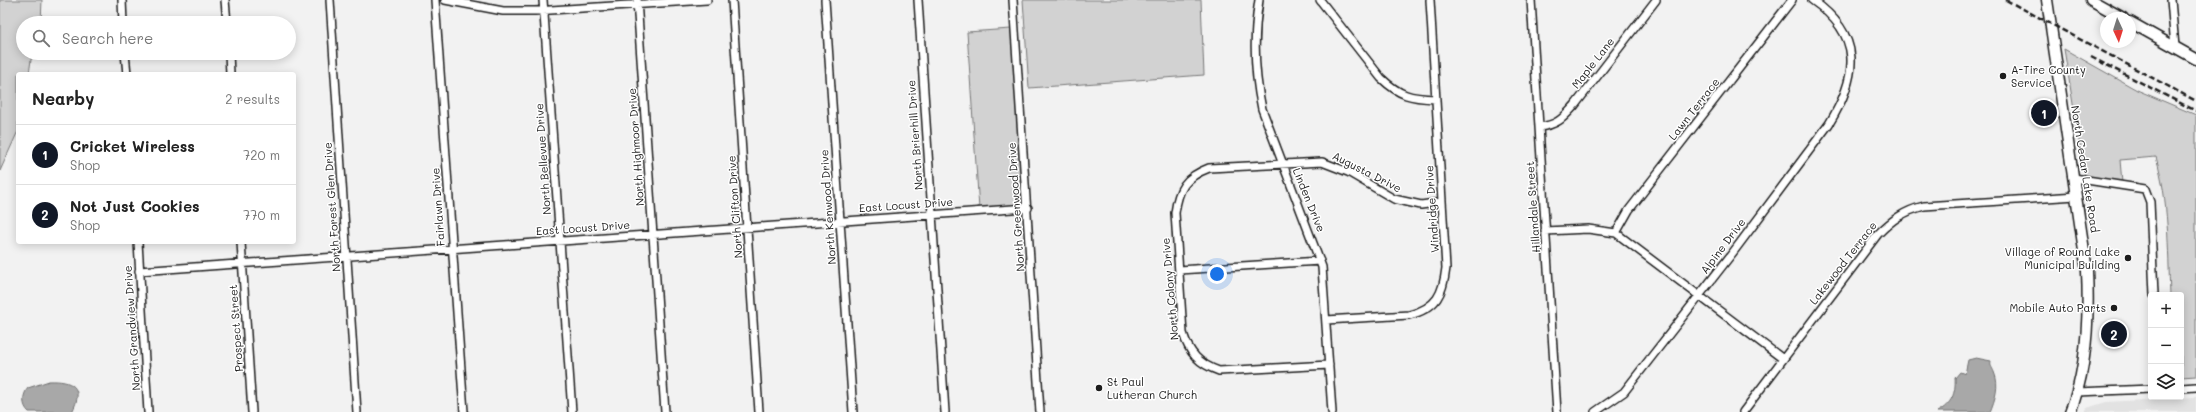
<!DOCTYPE html>
<meta charset="utf-8">
<style>
:root{--surface:#fff;--page:#f6f6f6;--text:#222;--muted:#767676;--line:#e0e0e0;--accent:#111827}
body{margin:0;font-family:Mali,sans-serif;background:var(--page);color:var(--text)}
.controls{position:absolute;right:12px;bottom:12px;display:grid;overflow:hidden;border-radius:4px;box-shadow:0 2px 10px #0003}
.controls button{width:36px;height:36px;display:grid;place-items:center;padding:0;border:0;border-bottom:1px solid var(--line);background:var(--surface);color:var(--text);font:20px sans-serif}
.compass{position:absolute;left:2100px;top:12px;width:36px;height:36px;border-radius:50%;background:var(--surface);box-shadow:0 2px 10px #0003;rotate:176deg}
.you{position:absolute;left:1217px;top:274px;width:14px;height:14px;margin:-10px;border:3px solid #fff;border-radius:50%;background:#1a73e8;box-shadow:0 0 0 6px #1a73e833}
.badge{display:grid;place-items:center;width:26px;height:26px;border-radius:50%;background:var(--accent);color:#fff;font-size:13px;font-weight:700}
.pin{position:absolute;translate:-50% -50%;border:2px solid #fff;box-shadow:0 1px 4px #0006}
.list{margin:0;padding:0;list-style:none}
h2{display:flex;justify-content:space-between;align-items:center;height:52px;margin:0;padding:0 16px;font-size:17px}
h2 small{font-size:13px;font-weight:400;color:var(--muted)}
.list li{display:grid;grid-template-columns:26px 1fr auto;gap:12px;align-items:center;box-sizing:border-box;height:60px;padding:0 16px;border-top:1px solid var(--line)}
.list b{display:block;font-size:15px;white-space:nowrap}
.list p{margin:0;font-size:13px;white-space:nowrap;color:var(--muted)}
.list em{font-size:13px;font-style:normal;color:var(--muted)}
.icon{flex:none;width:22px;height:22px;fill:none;stroke:currentColor;stroke-width:2;stroke-linecap:round;stroke-linejoin:round}
.map{position:relative;flex:none;width:2196px;height:412px;overflow:hidden}
.search{position:absolute;background:var(--surface);box-shadow:0 2px 10px #0003;left:16px;top:16px;width:280px;height:44px;display:flex;align-items:center;gap:10px;box-sizing:border-box;padding:0 14px;border-radius:22px;color:var(--muted);font-size:15px}
.panel{position:absolute;background:var(--surface);box-shadow:0 2px 10px #0003;left:16px;top:72px;width:280px;height:172px;border-radius:4px}
.map>svg:first-child{display:block}
.built{fill:#e2e2e2}
.green{fill:#d2d2d2;stroke:#777}
.water{fill:#a8a8a8;stroke:#707070}
.lines{fill:none;stroke-linecap:round;stroke-linejoin:round}
.minor-casing{stroke:#1c1c1c;stroke-width:10}
.secondary-casing{stroke:#1c1c1c;stroke-width:13}
.minor{stroke:#fff;stroke-width:7}
.secondary{stroke:#fff;stroke-width:10}
.rail{stroke:#1c1c1c;stroke-width:2.5;stroke-dasharray:6 3;stroke-linecap:butt}
.poi-dot{fill:#1c1c1c;stroke:#fff;stroke-width:1.5}
.labels{text-anchor:middle;stroke-width:3;stroke-linejoin:round;paint-order:stroke}
.street-label{font-size:11px;fill:#1c1c1c;stroke:#fff}
.poi-label{font-size:11px;fill:#1c1c1c;stroke:#fff;text-anchor:start}
</style>
<div class="map">
<svg width="2196" height="412" viewBox="0 0 2196 412">
<rect width="100%" height="100%" fill="#f2f2f2"/>
<filter id="ink" filterUnits="userSpaceOnUse"><feTurbulence type="fractalNoise" baseFrequency=".025" numOctaves="2"/><feDisplacementMap in="SourceGraphic" scale="8" xChannelSelector="R" yChannelSelector="G"/><feConvolveMatrix kernelMatrix="1 2 1 2 8 2 1 2 1" color-interpolation-filters="sRGB"/></filter>
<g filter="url(#ink)">
<!-- built -->
<path class="built" d="M2196,397V412H2085L2087,408L2106,402Z"/>
<!-- green -->
<path class="green" d="M0,0H42L41,23H23V53H32L29,74H18V131L0,171Z
M1023,0H1201L1204,75L1029,88Z
M1011,29L1022,197L1013,206L979,209L967,32Z
M2064,49L2137,90L2196,115V376L2181,377V295H2170C2168,249 2169,201 2156,157L2120,160L2122,183L2085,177Z"/>
<!-- water -->
<path class="water" d="M1976,358L1991,361C1990,366 1992,367 1994,372C2000,386 1995,399 1990,412H1937C1952,404 1956,393 1955,378L1960,372L1965,374L1968,360Z
M49,381C72,380 85,387 72,412H29C22,406 22,395 28,388Z"/>
<g class="lines">
<defs>
<path id="minor" d="M122,0L123,23
M225,0L227,23
M330,0L357,412
M435,0L464,412
M445,0L503,11H535L707,0
M543,0L572,412
M637,0L665,412
M732,0L759,412
M825,0L853,412
M918,0L945,412
M1013,0L1040,412
M1259,0C1253,37 1254,72 1262,109L1322,267L1332,412
M1320,0L1381,78C1400,96 1410,98 1436,99
M1531,0L1557,412
M2171,0L2175,47
M125,53L127,74
M229,53L230,74
M1539,127C1558,125 1563,118 1575,105L1656,0
M2074,178L2145,189L2150,202L2154,295
M1545,231L1588,229L1616,233L1783,359
M1616,233L1629,210L1792,0
M138,242L148,412
M241,242L252,412
M1179,270L1320,261
M139,271L1028,208
M1326,320L1409,315C1437,308 1443,294 1446,268L1430,0
M1329,365L1219,371C1199,364 1189,353 1183,333L1175,213C1178,189 1185,177 1209,168L1322,162L1348,172L1394,199L1421,205L1442,202
M2181,388L2196,387
M2077,392L2151,389
M1595,412L1624,392L1734,251L1829,124C1859,75 1863,35 1812,0
M1743,412L1878,234C1892,220 1904,211 1924,206L2076,196"/>
<path id="secondary" d="M2047,0L2087,271C2089,315 2087,371 2070,412
M2091,0L2123,18
M2130,22L2196,59"/>
</defs>
<!-- minor casing -->
<use href="#minor" class="minor-casing"/>
<!-- secondary casing -->
<use href="#secondary" class="secondary-casing"/>
<!-- minor -->
<use href="#minor" class="minor"/>
<!-- secondary -->
<use href="#secondary" class="secondary"/>
<!-- rail -->
<path class="rail" d="M2006,0L2196,101
M2091,57L2196,111"/>
</g>
</g>
<!-- markers -->
<g class="poi-dot">
<circle cx="2003" cy="76" r="4"/>
<circle cx="2128" cy="258" r="4"/>
<circle cx="2114" cy="308" r="4"/>
<circle cx="1099" cy="388" r="4"/>
</g>
<g class="labels">
<!-- street labels -->
<g class="street-label">
<text transform="translate(1593 63) rotate(-52)" y="4">Maple Lane</text>
<text transform="translate(1694 109) rotate(-52)" y="4">Lawn Terrace</text>
<text transform="translate(915 135) rotate(-94)" y="4">North Brierhill Drive</text>
<text transform="translate(636 147) rotate(-94)" y="4">North Highmoor Drive</text>
<text transform="translate(543 159) rotate(-94)" y="4">North Bellevue Drive</text>
<text transform="translate(2085 169) rotate(81)" y="4">North Cedar Lake Road</text>
<text transform="translate(1367 172) rotate(27)" y="4">Augusta Drive</text>
<text transform="translate(1309 200) rotate(68)" y="4">Linden Drive</text>
<text transform="translate(906 205) rotate(-4)" y="4">East Locust Drive</text>
<text transform="translate(332 207) rotate(-94)" y="4">North Forest Glen Drive</text>
<text transform="translate(438 207) rotate(-94)" y="4">Fairlawn Drive</text>
<text transform="translate(735 207) rotate(-94)" y="4">North Clifton Drive</text>
<text transform="translate(828 207) rotate(-94)" y="4">North Kenwood Drive</text>
<text transform="translate(1016 207) rotate(-94)" y="4">North Greenwood Drive</text>
<text transform="translate(1533 207) rotate(-94)" y="4">Hillandale Street</text>
<text transform="translate(1432 209) rotate(-94)" y="4">Windridge Drive</text>
<text transform="translate(583 228) rotate(-4)" y="4">East Locust Drive</text>
<text transform="translate(1723 246) rotate(-53)" y="4">Alpine Drive</text>
<text transform="translate(1843 263) rotate(-52)" y="4">Lakewood Terrace</text>
<text transform="translate(1170 289) rotate(-95)" y="4">North Colony Drive</text>
<text transform="translate(132 328) rotate(-94)" y="4">North Grandview Drive</text>
<text transform="translate(236 328) rotate(-94)" y="4">Prospect Street</text>
</g>
<!-- poi labels -->
<g class="poi-label">
<text x="2011" y="74">A-Tire County<tspan x="2011" dy="13">Service</tspan></text>
<text x="2120" y="256" text-anchor="end">Village of Round Lake<tspan x="2120" dy="13">Municipal Building</tspan></text>
<text x="2106" y="312" text-anchor="end">Mobile Auto Parts</text>
<text x="1107" y="386">St Paul<tspan x="1107" dy="13">Lutheran Church</tspan></text>
</g>
</g>
</svg>
<div class="controls">
<button>+</button>
<button>−</button>
<button><svg class="icon" aria-label="layers" viewBox="0 0 24 24"><path d="M12 4l9 5-9 5-9-5zM3 14l9 5 9-5"/></svg></button>
</div>
<svg class="compass" viewBox="-18 -18 36 36"><path d="M0-13l5 13h-10z" fill="#e53935"/><path d="M0 13l5-13h-10z" fill="#767676"/></svg>
<div class="you"></div>
<div class="pin badge" style="left:2044px;top:113px">1</div>
<div class="pin badge" style="left:2114px;top:334px">2</div>
<div class="search"><svg class="icon" aria-label="search" viewBox="0 0 24 24"><circle cx="10" cy="10" r="6"/><path d="M15 15l6 6"/></svg>Search here</div>
<section class="panel">
<h2>Nearby<small>2 results</small></h2>
<ul class="list">
<li><span class="badge">1</span><div><b>Cricket Wireless</b><p>Shop</p></div><em>720 m</em></li>
<li><span class="badge">2</span><div><b>Not Just Cookies</b><p>Shop</p></div><em>770 m</em></li>
</ul>
</section>
</div>
